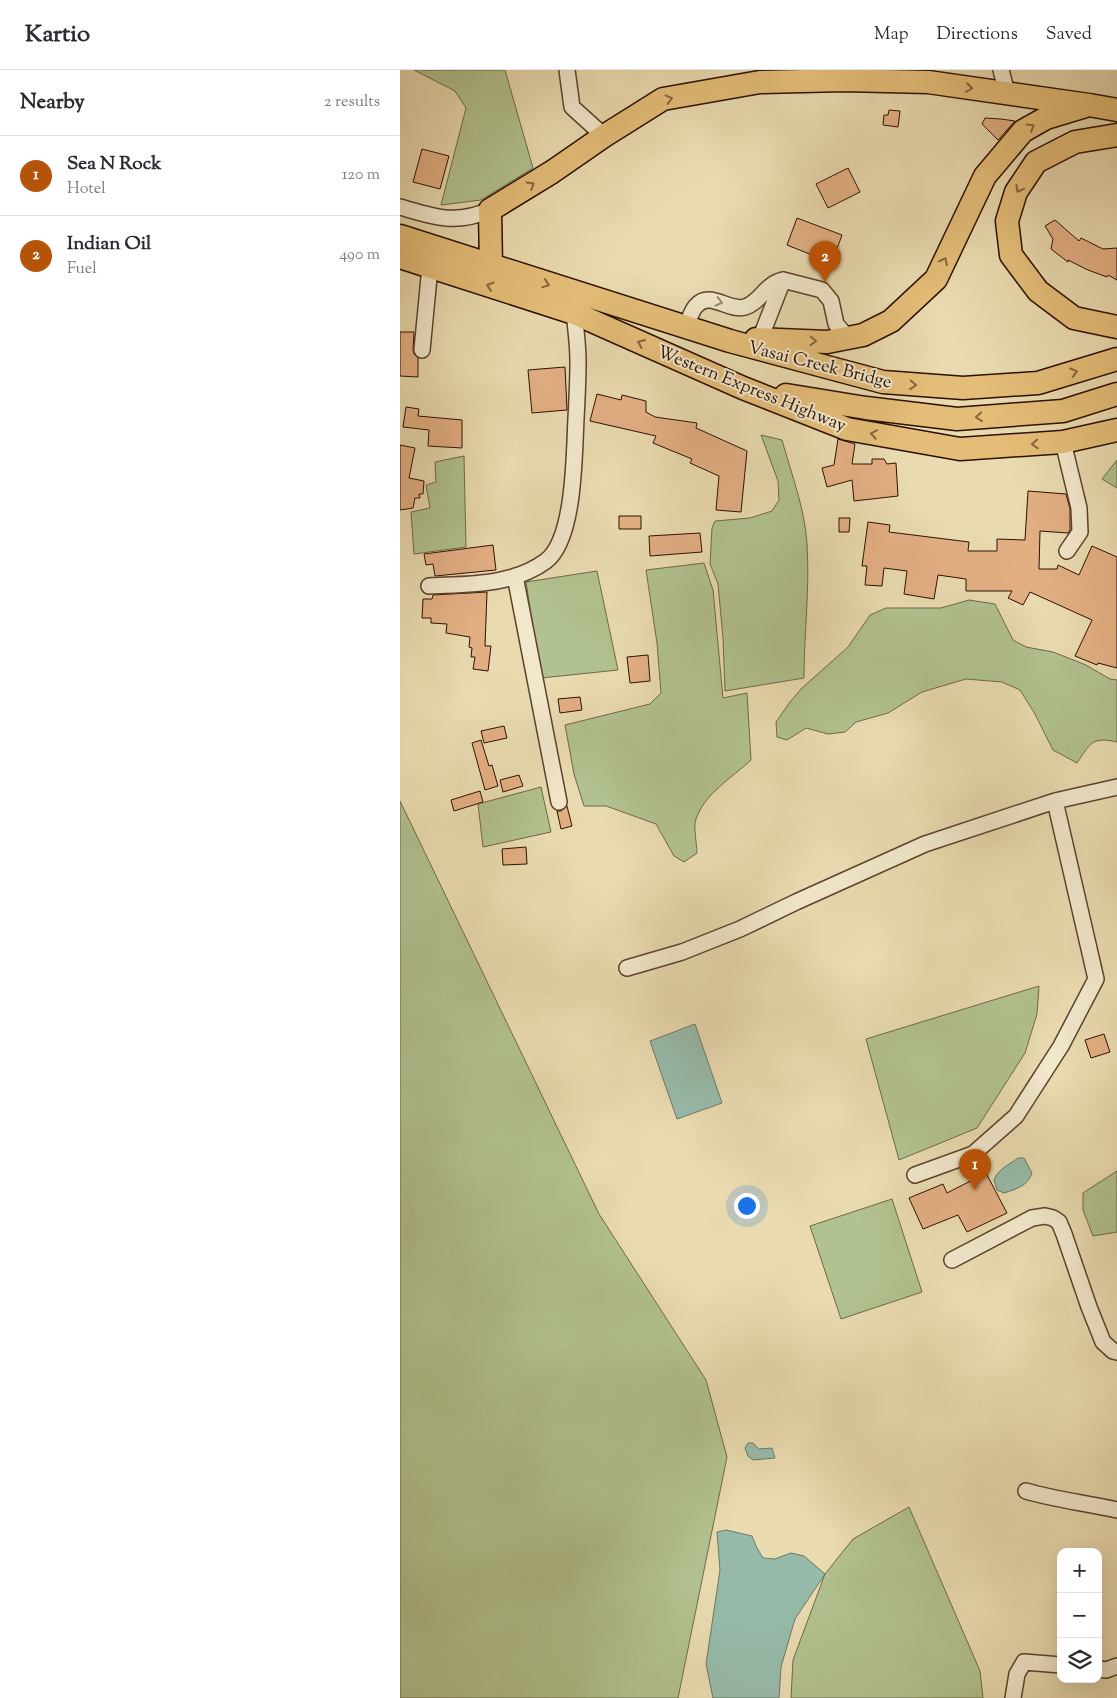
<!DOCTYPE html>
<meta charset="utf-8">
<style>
:root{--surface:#fff;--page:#f7f7f7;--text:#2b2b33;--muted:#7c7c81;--line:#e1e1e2;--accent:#b45309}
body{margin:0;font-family:"Sorts Mill Goudy",serif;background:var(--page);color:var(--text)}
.controls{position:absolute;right:15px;bottom:15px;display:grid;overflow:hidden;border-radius:10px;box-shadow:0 5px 20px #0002}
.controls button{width:45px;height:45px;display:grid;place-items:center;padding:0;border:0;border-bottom:1px solid var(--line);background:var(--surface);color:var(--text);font:25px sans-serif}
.you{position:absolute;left:346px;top:1135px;width:18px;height:18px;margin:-12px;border:4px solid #fff;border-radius:50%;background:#1a73e8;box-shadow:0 0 0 8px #1a73e833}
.badge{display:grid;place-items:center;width:32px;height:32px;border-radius:50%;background:var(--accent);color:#fff;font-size:16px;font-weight:700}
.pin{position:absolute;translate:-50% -41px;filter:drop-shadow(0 1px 2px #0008)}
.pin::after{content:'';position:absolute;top:26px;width:18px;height:15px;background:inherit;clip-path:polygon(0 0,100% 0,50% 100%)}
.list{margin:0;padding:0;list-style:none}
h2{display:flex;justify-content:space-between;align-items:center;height:65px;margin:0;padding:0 20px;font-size:21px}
h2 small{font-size:16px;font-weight:400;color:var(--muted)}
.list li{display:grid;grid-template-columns:32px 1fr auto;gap:15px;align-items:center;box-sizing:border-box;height:80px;padding:0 20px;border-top:1px solid var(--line)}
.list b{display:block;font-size:19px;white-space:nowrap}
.list p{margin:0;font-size:16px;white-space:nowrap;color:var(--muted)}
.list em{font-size:16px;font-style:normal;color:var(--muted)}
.icon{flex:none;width:28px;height:28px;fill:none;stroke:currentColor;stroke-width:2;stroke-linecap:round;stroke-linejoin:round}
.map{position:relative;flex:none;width:717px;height:1628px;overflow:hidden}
header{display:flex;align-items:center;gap:30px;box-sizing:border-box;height:70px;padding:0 25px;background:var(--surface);border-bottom:1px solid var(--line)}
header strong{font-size:24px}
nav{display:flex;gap:28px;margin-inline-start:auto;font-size:18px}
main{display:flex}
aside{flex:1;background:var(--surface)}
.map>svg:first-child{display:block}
.green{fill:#b1c18f;stroke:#6f6848}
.water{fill:#97bbaa;stroke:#6d7767}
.building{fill:#e2af83;stroke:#2d1002}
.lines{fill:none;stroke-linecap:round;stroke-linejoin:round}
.minor-casing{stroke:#5c422d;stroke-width:18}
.highway-casing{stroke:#2d1002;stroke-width:25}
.minor{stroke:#f1e7cb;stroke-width:15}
.highway{stroke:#e4bd78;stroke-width:22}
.oneway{stroke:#88663d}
.oneway2{stroke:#998671}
.labels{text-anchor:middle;stroke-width:4;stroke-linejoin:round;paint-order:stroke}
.street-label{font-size:18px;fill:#2d1002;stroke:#f1e7cb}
</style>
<header>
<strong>Kartio</strong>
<nav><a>Map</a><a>Directions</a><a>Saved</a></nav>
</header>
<main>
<aside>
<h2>Nearby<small>2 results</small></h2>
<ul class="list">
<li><span class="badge">1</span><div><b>Sea N Rock</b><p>Hotel</p></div><em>120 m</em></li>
<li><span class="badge">2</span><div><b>Indian Oil</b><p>Fuel</p></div><em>490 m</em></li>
</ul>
</aside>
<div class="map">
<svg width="717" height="1628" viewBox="0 0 717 1628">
<rect width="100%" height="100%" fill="#e9daaf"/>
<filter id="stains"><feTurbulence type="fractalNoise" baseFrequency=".004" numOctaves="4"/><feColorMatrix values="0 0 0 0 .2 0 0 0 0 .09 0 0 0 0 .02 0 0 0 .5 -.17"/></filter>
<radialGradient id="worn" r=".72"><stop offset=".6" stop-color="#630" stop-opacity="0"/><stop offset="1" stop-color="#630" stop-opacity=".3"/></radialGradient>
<!-- green -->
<path class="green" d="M14,0H105L133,98L81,130L41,135L66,38L55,21Z
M361,365L382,370C391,403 405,439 407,474C410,519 404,563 404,608L325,621L323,568L318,514L310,494L312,458L315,451L350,448L372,441L379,430L378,411Z
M64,386L66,477L14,484L11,442L30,438L26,415L36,412L35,392Z
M717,390V418L702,409Z
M304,493L313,520L323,628L347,623L351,690C332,708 305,723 296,749C293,756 297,775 297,783L284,792L274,786L256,754L206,736H184L174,704L165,655L250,634L261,623L257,573L246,500Z
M197,501L218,600L141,608L126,512Z
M569,530L595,534L613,570L626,577L653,582L686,595L710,609L717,610V672C692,666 690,674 677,693L653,680L635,644L620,620L602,612L566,609L522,622L488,643L456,652L445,662L428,664L406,658L387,670L377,667L376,652L390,632L402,618L448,577L470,545L486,538H541Z
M141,717L151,762L83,777L78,734Z
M0,731L199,1144L306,1310L327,1387L278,1628H0Z
M639,916L637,944L625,983L577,1058L499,1090L466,969Z
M717,1101V1162L693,1166L683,1140V1123Z
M492,1129L522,1222L441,1249L410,1156Z
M509,1437L580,1601L583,1628H391L393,1590L425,1504L453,1469Z"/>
<!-- water -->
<path class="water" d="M295,954L322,1033L277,1049L250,971Z
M618,1088H624L632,1103C628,1116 616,1119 604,1123L597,1120L594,1110C598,1099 609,1095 618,1088Z
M348,1373H353L359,1379L372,1378L375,1388L353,1390L348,1386L345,1378Z
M326,1460L352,1466L357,1478L363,1488L375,1489L391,1483L404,1486L425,1504L395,1549L381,1597L379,1628H313L306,1594L320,1500L317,1462Z"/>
<!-- building -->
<path class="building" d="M489,40L500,41L498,57L483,55L484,45H488Z
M585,48L601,49L615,51L598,70L582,54Z
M22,79L49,86L40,119L13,112Z
M448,98L460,122L428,138L416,114Z
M397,148L442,165L432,193L387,175Z
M655,150L679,171L681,168L703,179L717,178V210L708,205L707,207L688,200L668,190V192L651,179L653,169L645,156Z
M0,262H14L13,280L14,284L18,288V307L0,306Z
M165,297L167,340L132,343L128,300Z
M197,324L221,330L222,325L246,331V342L255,347L297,353L296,358L347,381L341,442L316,440L319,406L290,393L292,389L253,373L256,366L190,351Z
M6,337L19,339L18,346L62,350V378L28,376L29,360L3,357Z
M438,369L455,374L452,394H472V389H484L487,394L496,393L498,426L454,431L452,410L427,417L422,398L434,395Z
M0,375L15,378L9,408L24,411L23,424H19L20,428H15L13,438L0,440Z
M628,421L666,424L670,439V460L668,463L640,461L639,499H657L658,495L679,505L692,476L717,487V598L698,593L697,595L675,586L692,550L630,522L623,535L608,528L612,521H566V509L538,505L534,529L504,524L507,501L484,498L482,516L465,515L467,496H462L468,452L490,455L489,462L569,472L568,481H597V469L625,470Z
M219,446H241V459H219Z
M439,448H450L449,462H439Z
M300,463L302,482L250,486L249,466Z
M93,475L96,500L35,506L33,494L26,495L24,484Z
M87,522L85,576H91L88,601L73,599L75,587H71L72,578L69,577L70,567L46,563L47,554L31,553V548H22L23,529H32L33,525Z
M248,585L250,611L230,613L227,587Z
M180,627L182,640L160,643L158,629Z
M104,656L107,668L84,673L81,661Z
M81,670L89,696L92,695L98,716L85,720L72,673Z
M119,705L123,716L103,722L100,710Z
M80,721L83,732L54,741L51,730Z
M167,736L172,756L161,759L157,741H161Z
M126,777L127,794L103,795L102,779Z
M704,964L710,982L691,988L685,970Z
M586,1103L607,1143L567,1162L558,1145L523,1159L509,1128L543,1114L547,1123Z"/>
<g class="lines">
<defs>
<path id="minor" d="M167,0L172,37L204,66
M601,0L607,23
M0,137C35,147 55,155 90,140
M286,257C289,251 291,241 296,236C310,220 329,242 345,237C361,232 365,214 383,210
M360,269L383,210L422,220L431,231L436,254L448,268
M22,280L30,197
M663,372L679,438L680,462L667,481
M115,506L159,732
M29,516C68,514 112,516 146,491C175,469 174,384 176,349C177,330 178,311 178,292C178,276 176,259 174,243
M227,898L282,882L340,859L396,832L525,774L655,731L717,717
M515,1105L573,1084L616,1046L661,976L696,909L655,731
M552,1190L632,1148L645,1146L653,1148L659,1152L664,1164L689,1237L703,1272L713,1281L717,1282
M626,1421C656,1430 687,1433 717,1440
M698,1599L706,1600L717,1596
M613,1628L617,1604L624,1592L661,1595"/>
<path id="highway" d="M717,65L675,72L636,92L616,122L607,151L611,185L638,221L674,248L717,257
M0,166L330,271L483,312L563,318L638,313L717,289
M0,187L174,243L343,318L447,359L560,379L663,372L717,360
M91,196L90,140L152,102L204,66L263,29L360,12L444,10L528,12L689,35
M356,269L427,272L463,265L491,251L536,209L585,106L623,61L646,48L689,35L717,40
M386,325L466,338L557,349L663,341L717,324"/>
</defs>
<!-- minor casing -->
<use href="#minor" class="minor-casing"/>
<!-- highway casing -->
<use href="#highway" class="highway-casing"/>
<!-- minor -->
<use href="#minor" class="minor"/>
<!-- highway -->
<use href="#highway" class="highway"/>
</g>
<!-- one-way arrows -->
<defs><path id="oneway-chevron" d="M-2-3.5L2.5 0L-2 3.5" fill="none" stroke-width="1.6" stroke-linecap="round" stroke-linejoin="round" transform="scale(1.25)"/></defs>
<g class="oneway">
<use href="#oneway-chevron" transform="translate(569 18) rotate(8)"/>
<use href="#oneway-chevron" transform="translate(269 29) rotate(-14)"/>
<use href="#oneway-chevron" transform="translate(631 57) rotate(-30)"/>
<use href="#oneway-chevron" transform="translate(131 115) rotate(-31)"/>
<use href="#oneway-chevron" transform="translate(619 119) rotate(119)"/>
<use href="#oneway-chevron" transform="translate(544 191) rotate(-64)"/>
<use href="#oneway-chevron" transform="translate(146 214) rotate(18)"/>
<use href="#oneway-chevron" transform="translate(90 216) rotate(-162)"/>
<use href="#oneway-chevron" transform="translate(413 271) rotate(2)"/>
<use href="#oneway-chevron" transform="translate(241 273) rotate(-156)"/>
<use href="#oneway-chevron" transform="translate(674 302) rotate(-17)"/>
<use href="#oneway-chevron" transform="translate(513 315) rotate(4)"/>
<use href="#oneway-chevron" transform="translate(579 347) rotate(175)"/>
<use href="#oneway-chevron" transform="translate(474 364) rotate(-170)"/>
<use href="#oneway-chevron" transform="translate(635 374) rotate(176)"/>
</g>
<use class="oneway2" href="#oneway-chevron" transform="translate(319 232) rotate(14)"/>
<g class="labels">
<!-- street labels -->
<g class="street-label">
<text transform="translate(420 294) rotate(14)" y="6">Vasai Creek Bridge</text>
<text transform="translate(352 318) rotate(22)" y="6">Western Express Highway</text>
</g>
</g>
<rect width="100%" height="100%" filter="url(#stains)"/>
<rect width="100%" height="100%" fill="url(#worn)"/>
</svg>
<div class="controls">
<button>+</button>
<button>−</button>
<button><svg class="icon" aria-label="layers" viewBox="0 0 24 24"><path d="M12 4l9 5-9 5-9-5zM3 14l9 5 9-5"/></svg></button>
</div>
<div class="you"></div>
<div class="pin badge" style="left:575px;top:1120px">1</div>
<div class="pin badge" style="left:425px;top:212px">2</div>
</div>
</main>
